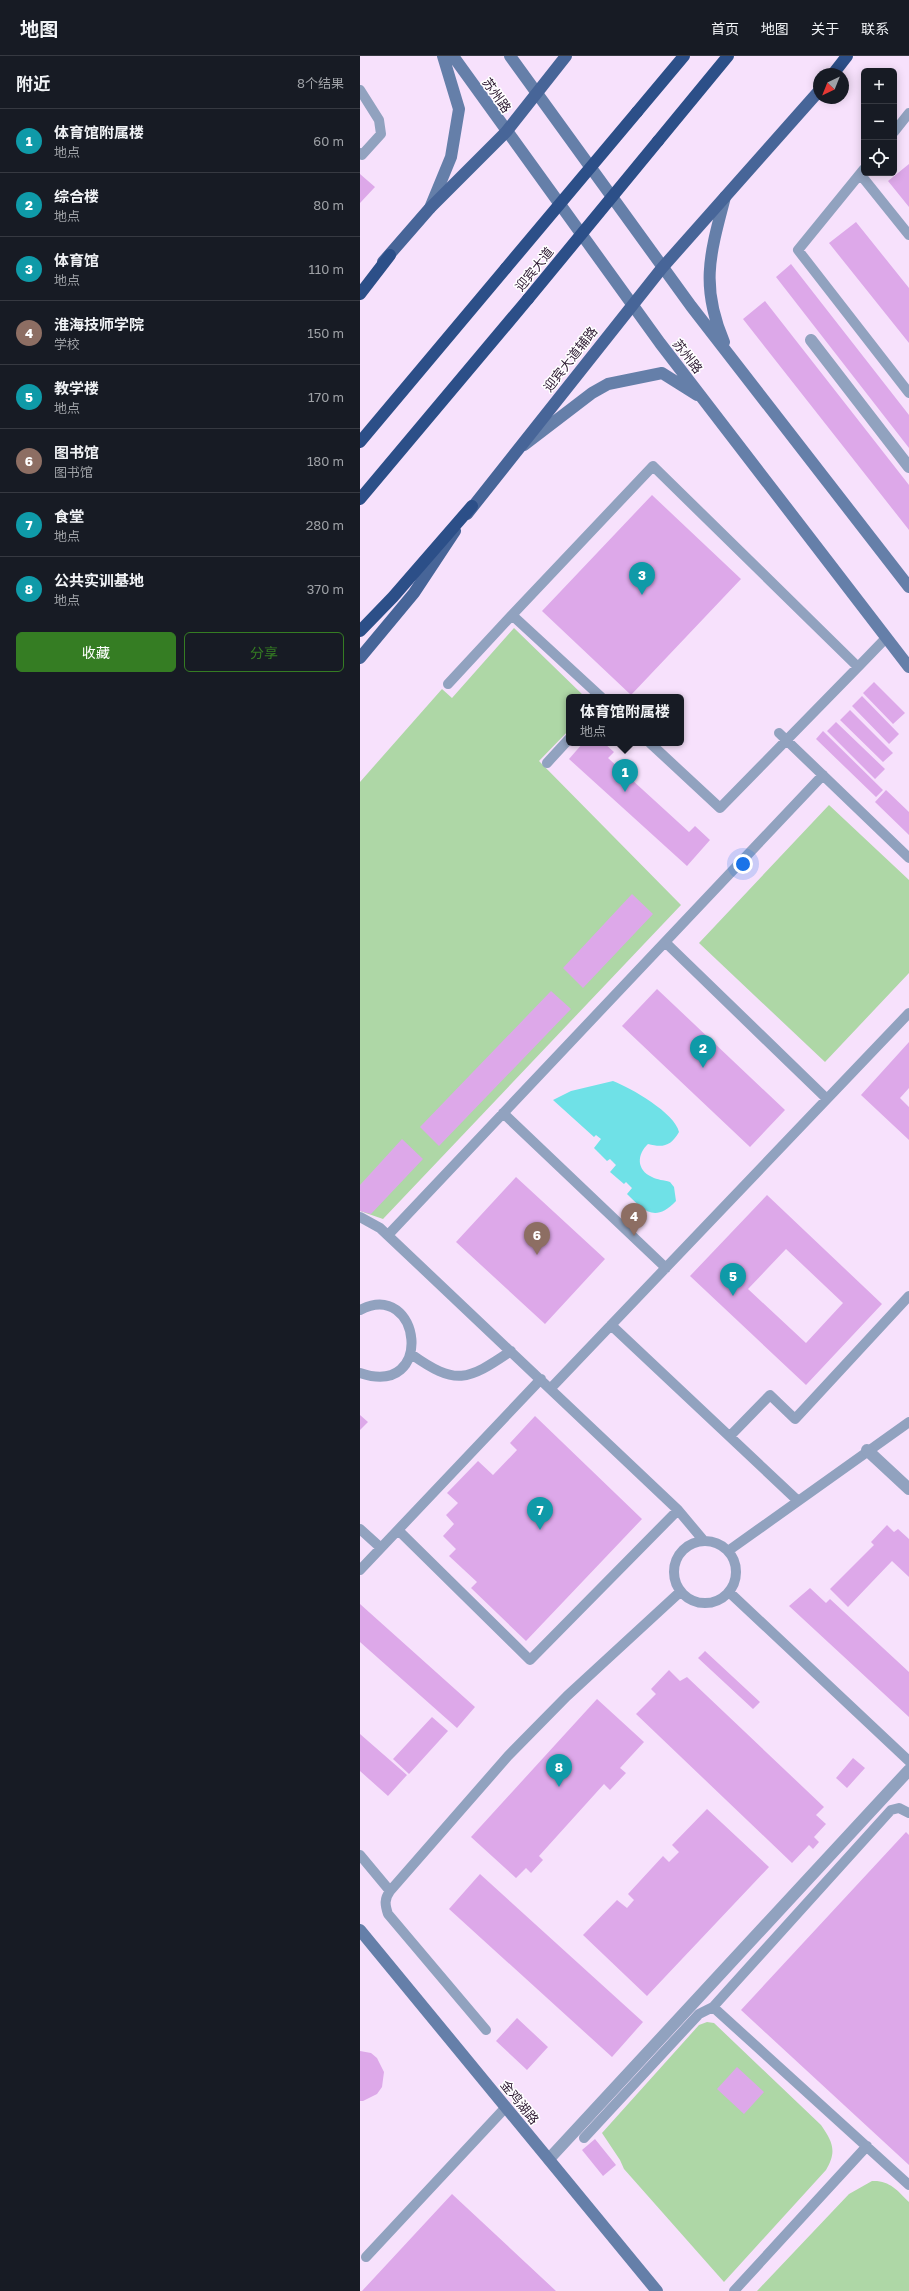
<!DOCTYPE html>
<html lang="zh">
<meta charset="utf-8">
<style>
:root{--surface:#171b24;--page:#242831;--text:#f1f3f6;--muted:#9ea1a6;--line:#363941;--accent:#357d23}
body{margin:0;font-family:"Golos Text","Noto Sans SC",sans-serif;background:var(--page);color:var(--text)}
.controls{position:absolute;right:12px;top:12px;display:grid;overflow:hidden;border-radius:6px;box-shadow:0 2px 10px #0003}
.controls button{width:36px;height:36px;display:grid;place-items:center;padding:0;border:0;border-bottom:1px solid var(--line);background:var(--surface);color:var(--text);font:20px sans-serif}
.compass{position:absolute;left:453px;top:12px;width:36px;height:36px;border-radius:50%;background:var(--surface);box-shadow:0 2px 10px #0003;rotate:223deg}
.you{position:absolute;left:383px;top:808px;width:14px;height:14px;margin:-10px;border:3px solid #fff;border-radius:50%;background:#1a73e8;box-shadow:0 0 0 6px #1a73e833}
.badge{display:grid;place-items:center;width:26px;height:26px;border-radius:50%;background:var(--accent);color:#fff;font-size:13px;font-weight:700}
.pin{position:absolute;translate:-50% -33px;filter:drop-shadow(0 1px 2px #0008)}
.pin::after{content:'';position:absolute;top:21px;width:14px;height:12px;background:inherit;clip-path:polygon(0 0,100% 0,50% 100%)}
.popup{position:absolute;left:206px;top:638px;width:118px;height:52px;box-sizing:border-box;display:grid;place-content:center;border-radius:6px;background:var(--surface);filter:drop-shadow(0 1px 3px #0005);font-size:13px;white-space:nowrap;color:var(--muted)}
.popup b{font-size:15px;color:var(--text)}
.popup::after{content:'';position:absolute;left:50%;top:100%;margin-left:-8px;border:8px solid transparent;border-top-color:var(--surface)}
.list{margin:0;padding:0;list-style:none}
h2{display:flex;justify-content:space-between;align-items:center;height:52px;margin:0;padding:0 16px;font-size:17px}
h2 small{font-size:13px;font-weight:400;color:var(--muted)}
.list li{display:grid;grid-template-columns:26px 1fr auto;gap:12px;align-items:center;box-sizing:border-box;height:64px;padding:0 16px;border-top:1px solid var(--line)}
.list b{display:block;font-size:15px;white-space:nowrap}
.list p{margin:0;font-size:13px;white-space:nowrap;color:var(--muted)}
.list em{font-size:13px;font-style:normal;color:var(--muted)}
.actions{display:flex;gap:8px;padding:12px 16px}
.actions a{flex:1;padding:9px 0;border:1px solid var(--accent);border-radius:6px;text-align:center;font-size:14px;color:var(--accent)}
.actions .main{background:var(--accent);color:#fff}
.icon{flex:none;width:22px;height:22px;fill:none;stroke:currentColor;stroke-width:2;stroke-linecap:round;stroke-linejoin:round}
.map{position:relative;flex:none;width:549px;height:2235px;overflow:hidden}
header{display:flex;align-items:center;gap:24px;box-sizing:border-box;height:56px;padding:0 20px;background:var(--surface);border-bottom:1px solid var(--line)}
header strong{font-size:19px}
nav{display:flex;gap:22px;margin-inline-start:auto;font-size:14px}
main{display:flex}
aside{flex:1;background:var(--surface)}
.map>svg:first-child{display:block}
.green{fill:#aed7a6}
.water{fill:#6fe1e7}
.building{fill:#dda8e9;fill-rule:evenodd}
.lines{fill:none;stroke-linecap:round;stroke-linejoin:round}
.lane{stroke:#91a2bf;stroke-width:10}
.street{stroke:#91a2bf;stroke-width:12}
.secondary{stroke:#657fa9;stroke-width:12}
.primary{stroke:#476598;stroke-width:12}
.highway{stroke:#2c4f88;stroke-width:12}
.highway-bridge{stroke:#2c4f88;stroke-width:12}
.labels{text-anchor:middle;stroke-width:3;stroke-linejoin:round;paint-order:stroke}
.street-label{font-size:13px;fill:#2b1730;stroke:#fff}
</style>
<header>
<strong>地图</strong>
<nav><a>首页</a><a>地图</a><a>关于</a><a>联系</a></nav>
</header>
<main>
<aside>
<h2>附近<small>8个结果</small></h2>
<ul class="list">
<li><span class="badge" style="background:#0f9aa8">1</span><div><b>体育馆附属楼</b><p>地点</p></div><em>60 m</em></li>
<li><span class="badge" style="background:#0f9aa8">2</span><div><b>综合楼</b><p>地点</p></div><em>80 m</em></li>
<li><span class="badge" style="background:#0f9aa8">3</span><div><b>体育馆</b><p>地点</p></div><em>110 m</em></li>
<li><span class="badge" style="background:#8d6e63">4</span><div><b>淮海技师学院</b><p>学校</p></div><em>150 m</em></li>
<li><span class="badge" style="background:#0f9aa8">5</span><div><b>教学楼</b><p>地点</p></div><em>170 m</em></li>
<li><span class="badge" style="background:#8d6e63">6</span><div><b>图书馆</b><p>图书馆</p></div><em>180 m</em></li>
<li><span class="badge" style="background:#0f9aa8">7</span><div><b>食堂</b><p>地点</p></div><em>280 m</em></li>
<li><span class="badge" style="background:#0f9aa8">8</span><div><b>公共实训基地</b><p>地点</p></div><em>370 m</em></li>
</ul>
<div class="actions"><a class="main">收藏</a><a>分享</a></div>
</aside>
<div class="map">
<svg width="549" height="2235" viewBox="0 0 549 2235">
<rect width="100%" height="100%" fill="#f7e1fc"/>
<!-- green -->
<path class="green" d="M154,572L225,641H209V674L179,705L321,849L23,1163L0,1155V726L82,633L92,642Z
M469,749L549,824V917L465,1006L339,887Z
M347,1966L354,1967L461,2069C473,2086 477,2096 466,2114L364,2226L264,2113L260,2104L242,2077L339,1969Z
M512,2125C529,2124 537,2134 549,2146V2235H397L489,2138Z"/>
<!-- water -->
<path class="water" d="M253,1025C271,1032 315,1057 319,1076C311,1090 303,1092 288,1088C277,1098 276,1114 292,1121C297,1124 304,1124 310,1126L314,1131L316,1145C295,1167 284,1155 267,1138L272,1132L266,1126L264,1128L250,1116L256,1109L250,1103L247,1105L234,1092L241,1083L236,1079L234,1081L193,1044L211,1035Z"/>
<!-- building -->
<path class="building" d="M549,108V151L528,125Z
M0,118L15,131L0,147Z
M496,166L549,232V287L469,187Z
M431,208L549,359V392L416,221Z
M405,245L549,429V474L383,263Z
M292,439L381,523L271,639L182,555Z
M514,626L545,657L533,668L503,637Z
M502,640L539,678L529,688L492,650Z
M490,654L533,697L523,706L480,664Z
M476,666L525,713L515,723L467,675Z
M463,675L523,734L516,741L456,683Z
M223,687H244L254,696L248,702L329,776L335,770L350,784L327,810L209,703Z
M526,734L549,756V779L515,746Z
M272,838L293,858L223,932L203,912Z
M297,933L425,1054L390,1091L262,970Z
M191,935L211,953L79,1090L60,1071Z
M549,986V1032L540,1042L549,1051V1084L501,1039Z
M42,1083L63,1103L11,1158L0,1155V1129Z
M156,1121L245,1203L185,1268L96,1186Z
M407,1139L522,1248L446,1329L330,1220ZM426,1193L483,1247L446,1287L388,1233Z
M0,1359L8,1366L0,1374Z
M175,1360L282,1463L166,1585L111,1532L117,1526L89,1500L96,1493L83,1480L94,1468L86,1459L98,1447L87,1437L118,1405L133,1419L157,1394L150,1387Z
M527,1469L534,1476L538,1473L549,1483V1521L532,1505L488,1551L470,1533L514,1489L511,1486Z
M450,1532L466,1547L470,1543L549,1616V1661L429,1550Z
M0,1548L115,1651L97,1672L0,1586Z
M345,1595L400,1646L393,1653L338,1602Z
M309,1614L320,1625L327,1621L464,1751L456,1759L466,1768L454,1781L459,1786L453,1793L449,1789L432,1807L276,1658L296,1638L291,1633Z
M237,1643L284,1686L260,1712L266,1717L250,1734L244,1728L179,1800L183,1804L171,1817L166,1812L156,1822L111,1781Z
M72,1661L88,1675L49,1718L33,1703Z
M0,1678L47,1719L28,1740L0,1715Z
M493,1702L505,1712L487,1732L476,1722Z
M347,1753L409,1811L287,1940L223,1879L257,1844L267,1852L274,1844L268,1838L303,1800L309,1806L319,1796L312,1789Z
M546,1776L549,1779V2109L381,1954Z
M120,1818L283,1966L252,2001L89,1853Z
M157,1962L188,1991L167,2014L136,1985Z
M0,1995L11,1997L17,2002L24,2016L22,2031L17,2038L3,2045H0Z
M377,2011L404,2036L384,2058L357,2033Z
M235,2083L256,2109L243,2120L222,2094Z
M92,2138L196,2235H2Z"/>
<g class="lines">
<!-- lane -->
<path class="lane" d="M0,34L19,64L21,78L2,99L0,97
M534,76L549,57
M504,113L438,194L549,337
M500,118L549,179
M498,611L526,582
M88,628L152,559
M241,641L152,559L293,410L498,611L360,752L290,687
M419,677L549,802
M187,707L209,683
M305,886L467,1043
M143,1057L306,1212
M0,1161L20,1172L318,1454L344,1485
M28,1179L463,719
M0,1254C61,1222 76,1343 0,1317
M251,1269L437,1444
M51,1298C96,1330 107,1325 151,1295
M191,1332L549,957
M370,1380L410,1339L435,1363L549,1240
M0,1473L21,1492
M38,1474L170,1604L318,1454
M314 1516a31 31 0 1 1 62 0a31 31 0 1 1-62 0Z
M368,1495L549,1366
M0,1514L181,1323
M369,1536L549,1705
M0,1799L30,1835L148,1700L207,1640L320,1536
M30,1835C24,1843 25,1849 28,1858L126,1974
M353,1951L549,2129
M224,2082L339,1958L353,1951L531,1754L539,1752L549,1757
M6,2201L146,2051
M374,2235L507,2090"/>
<!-- street -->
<path class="street" d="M451,284L549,411
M507,1394L549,1433
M189,2103L549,1714"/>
<!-- secondary -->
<path class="secondary" d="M93,0L300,287L549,611
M150,0L331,250L549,531
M70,152L91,101L99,53L83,0
M364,286C340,230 350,198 365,141
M164,389L232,337L248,328L302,317L337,339
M0,1874L297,2235"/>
<!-- primary -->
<path class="primary" d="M23,206L70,152L146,76L206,0
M107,458L302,212L459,35
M0,602L54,537L95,475"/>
<!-- highway -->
<path class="highway" d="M473,18L487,0
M277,56L324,0
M298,85L368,0
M0,238L30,199
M0,386L146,212
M0,443L168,243
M0,575L33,541L112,450"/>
<!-- highway-bridge -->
<path class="highway-bridge" d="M146,212L277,56
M168,243L298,85"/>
</g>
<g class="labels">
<!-- street labels -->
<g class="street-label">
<text transform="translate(137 39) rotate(55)" y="5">苏州路</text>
<text transform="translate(174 213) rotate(-51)" y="5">迎宾大道</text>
<text transform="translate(328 300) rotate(52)" y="5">苏州路</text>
<text transform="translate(210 303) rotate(-52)" y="5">迎宾大道辅路</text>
<text transform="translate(160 2046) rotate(51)" y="5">金鸡湖路</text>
</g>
</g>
</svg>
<div class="controls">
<button>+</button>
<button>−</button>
<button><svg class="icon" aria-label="locate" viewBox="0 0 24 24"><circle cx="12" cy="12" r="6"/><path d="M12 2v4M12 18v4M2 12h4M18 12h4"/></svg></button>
</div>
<svg class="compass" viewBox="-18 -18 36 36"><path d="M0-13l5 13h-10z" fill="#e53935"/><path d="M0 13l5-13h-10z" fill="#9ea1a6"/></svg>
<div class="you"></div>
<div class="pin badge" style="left:265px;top:736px;background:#0f9aa8">1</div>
<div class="popup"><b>体育馆附属楼</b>地点</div>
<div class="pin badge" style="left:343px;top:1012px;background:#0f9aa8">2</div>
<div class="pin badge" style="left:282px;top:539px;background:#0f9aa8">3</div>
<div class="pin badge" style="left:274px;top:1180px;background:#8d6e63">4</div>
<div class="pin badge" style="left:373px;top:1240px;background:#0f9aa8">5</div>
<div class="pin badge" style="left:177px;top:1199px;background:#8d6e63">6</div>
<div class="pin badge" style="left:180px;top:1474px;background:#0f9aa8">7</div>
<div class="pin badge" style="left:199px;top:1731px;background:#0f9aa8">8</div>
</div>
</main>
